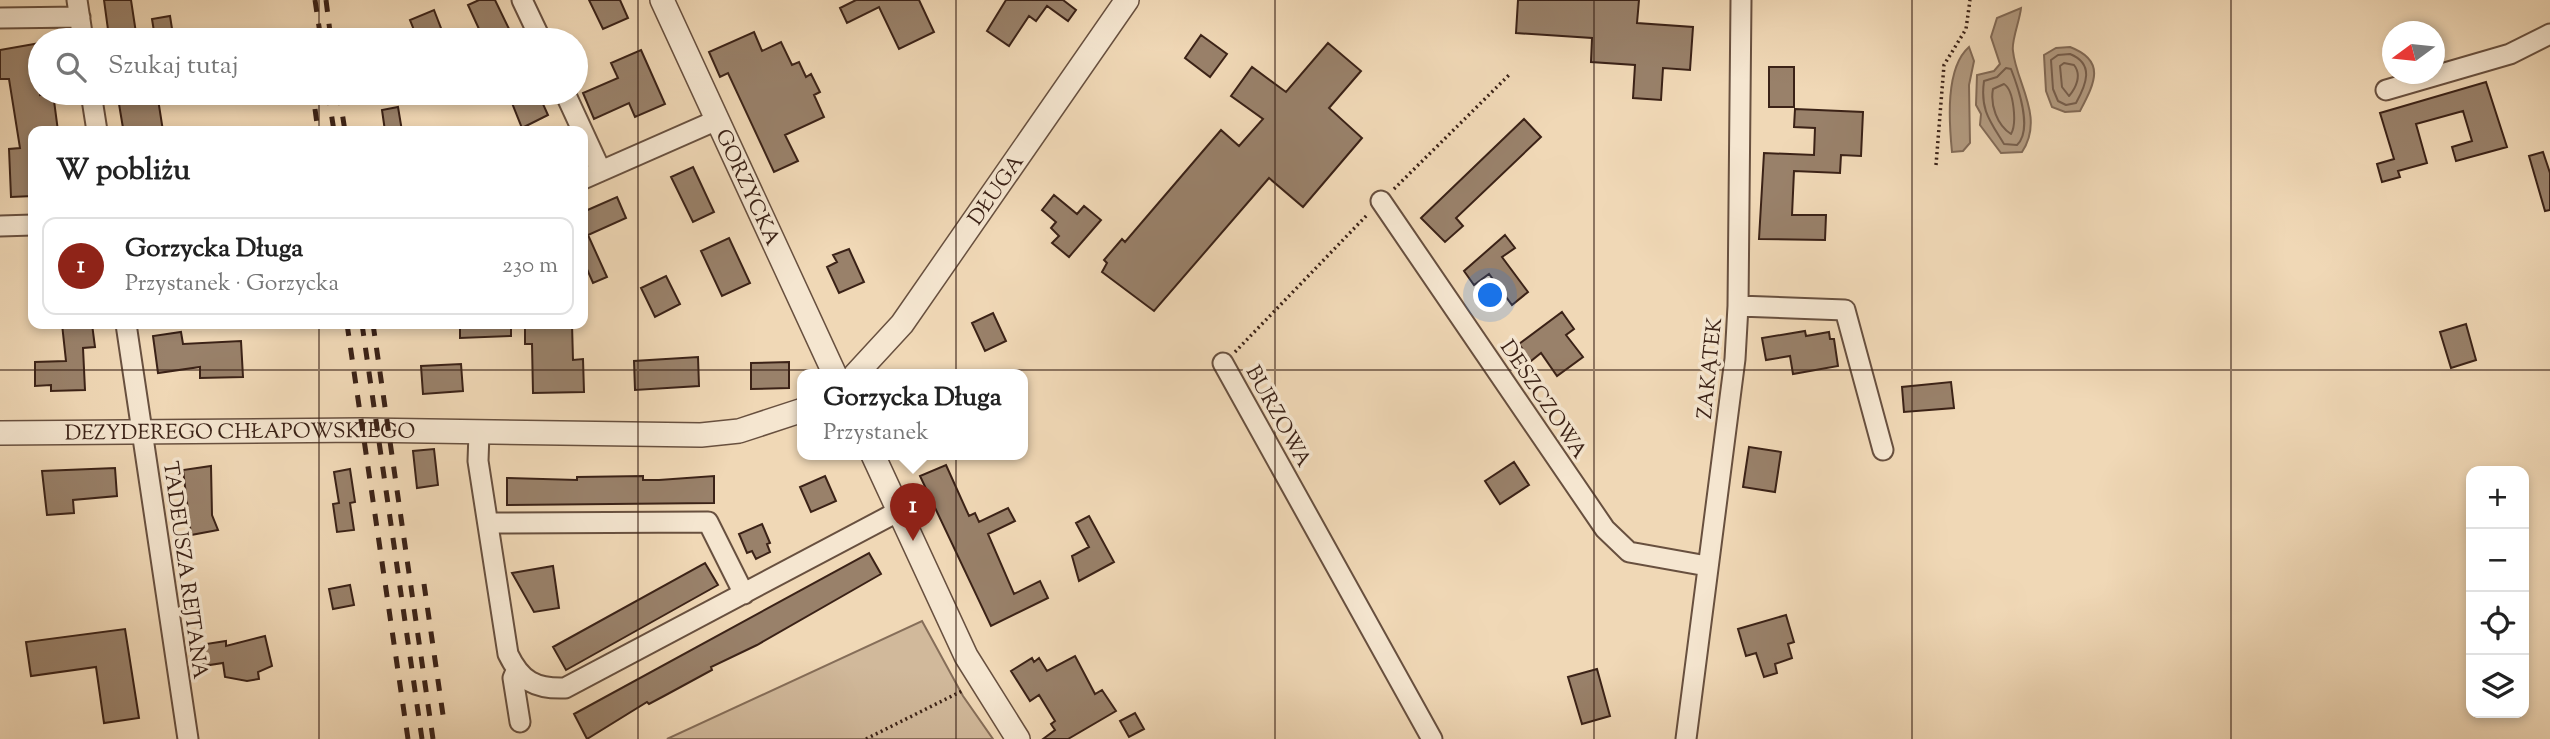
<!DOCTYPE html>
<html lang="pl">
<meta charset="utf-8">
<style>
:root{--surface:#fff;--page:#f6f6f6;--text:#222;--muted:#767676;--line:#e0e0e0;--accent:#8f2418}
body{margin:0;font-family:"Sorts Mill Goudy",serif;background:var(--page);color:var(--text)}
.controls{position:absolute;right:21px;bottom:21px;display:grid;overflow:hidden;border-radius:14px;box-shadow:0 4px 10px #0003}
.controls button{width:63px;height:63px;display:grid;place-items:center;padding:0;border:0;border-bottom:2px solid var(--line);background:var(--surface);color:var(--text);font:35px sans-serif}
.compass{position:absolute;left:2382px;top:21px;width:63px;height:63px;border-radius:50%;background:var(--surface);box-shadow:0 4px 10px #0003;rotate:255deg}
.you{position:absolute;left:1491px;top:296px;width:24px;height:24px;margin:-18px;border:5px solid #fff;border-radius:50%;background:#1a73e8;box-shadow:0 0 0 10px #1a73e833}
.badge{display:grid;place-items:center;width:46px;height:46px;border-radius:50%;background:var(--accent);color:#fff;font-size:23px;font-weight:700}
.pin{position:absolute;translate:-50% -58px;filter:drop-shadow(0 2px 4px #0008)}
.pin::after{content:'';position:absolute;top:37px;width:24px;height:21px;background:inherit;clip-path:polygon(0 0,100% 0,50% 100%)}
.popup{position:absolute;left:797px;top:369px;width:231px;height:91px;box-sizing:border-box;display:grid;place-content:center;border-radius:14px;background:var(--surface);filter:drop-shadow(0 2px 5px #0005);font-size:23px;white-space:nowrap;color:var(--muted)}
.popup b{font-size:26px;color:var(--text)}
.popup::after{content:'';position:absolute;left:50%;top:100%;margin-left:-14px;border:14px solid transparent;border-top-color:var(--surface)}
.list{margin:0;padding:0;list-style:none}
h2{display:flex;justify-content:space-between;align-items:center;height:91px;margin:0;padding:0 28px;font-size:30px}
h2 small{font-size:23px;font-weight:400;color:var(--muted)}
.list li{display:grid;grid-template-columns:46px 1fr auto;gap:21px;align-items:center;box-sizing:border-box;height:98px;margin:0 14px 14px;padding:0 14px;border:2px solid var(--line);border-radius:14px}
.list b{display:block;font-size:26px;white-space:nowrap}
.list p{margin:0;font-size:23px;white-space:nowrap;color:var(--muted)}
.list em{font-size:23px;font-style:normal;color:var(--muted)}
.icon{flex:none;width:38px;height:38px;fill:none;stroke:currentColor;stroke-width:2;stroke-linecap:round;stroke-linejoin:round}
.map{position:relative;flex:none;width:2550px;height:739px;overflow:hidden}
.search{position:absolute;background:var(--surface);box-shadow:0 4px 10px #0003;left:28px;top:28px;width:560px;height:77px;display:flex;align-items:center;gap:18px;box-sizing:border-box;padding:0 24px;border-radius:38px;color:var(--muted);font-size:26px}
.panel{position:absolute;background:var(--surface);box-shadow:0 4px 10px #0003;left:28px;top:126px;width:560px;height:203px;border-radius:14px}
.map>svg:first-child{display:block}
.green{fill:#d1b99b;stroke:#866e59;stroke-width:2}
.water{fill:#b29a80;stroke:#826a56;stroke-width:2}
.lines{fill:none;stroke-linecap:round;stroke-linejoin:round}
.shore{stroke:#765e4c;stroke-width:2}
.building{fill:#99816a;stroke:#3b2217;stroke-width:2}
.minor-casing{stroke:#68503f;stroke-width:23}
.tertiary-casing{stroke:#68503f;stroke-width:26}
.path{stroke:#3b2217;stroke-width:3.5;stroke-dasharray:2 3.5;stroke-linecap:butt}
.minor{stroke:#f5e6d0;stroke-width:19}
.tertiary{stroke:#f5e6d0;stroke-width:23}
.rail{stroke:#3b2217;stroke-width:5;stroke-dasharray:12 12;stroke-linecap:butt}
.grid{fill:none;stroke:#3b2217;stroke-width:2;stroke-opacity:0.55}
.labels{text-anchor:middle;stroke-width:7;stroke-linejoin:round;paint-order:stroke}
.street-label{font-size:21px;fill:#3b2217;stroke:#f5e6d0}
</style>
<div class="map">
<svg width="2550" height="739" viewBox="0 0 2550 739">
<rect width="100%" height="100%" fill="#f0d8b6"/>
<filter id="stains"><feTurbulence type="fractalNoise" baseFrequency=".00286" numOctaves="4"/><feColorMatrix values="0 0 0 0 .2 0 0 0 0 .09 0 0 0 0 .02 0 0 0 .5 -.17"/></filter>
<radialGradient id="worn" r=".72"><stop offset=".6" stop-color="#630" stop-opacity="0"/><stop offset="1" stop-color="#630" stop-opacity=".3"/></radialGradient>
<!-- green -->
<path class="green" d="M922,621L963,696L993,739H667Z"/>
<!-- water -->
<path class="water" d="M2021,8C2020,20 2011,41 2013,51C2016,83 2045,117 2022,152L2001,153L1980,125L1981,114L1976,105L1977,75L1994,71L2000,64L1991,37L1997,18Z
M1969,47L1974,61L1969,85L1970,143L1963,151L1952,152C1949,122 1945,68 1969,47Z
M2070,47C2107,61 2094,84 2080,111L2065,112L2052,107L2046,91L2044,55L2056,48Z"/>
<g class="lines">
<!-- shore -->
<path class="shore" d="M2070,54C2095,64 2086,85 2076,103L2066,105L2058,101L2053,89L2051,60L2058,55Z
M2064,63L2074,65C2082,75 2076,88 2069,96L2062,87L2060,66Z
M2006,68L2011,69C2018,87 2033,130 2017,145L2004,144C1990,121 1980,110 1984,81L1997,77Z
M2004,84C2014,90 2017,124 2011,134C1997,125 1990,105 1993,89Z"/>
</g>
<!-- building -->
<path class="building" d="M104,0H131L136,33L109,37Z
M479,0H495L511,33L503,37L505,40H484L468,5Z
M589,0H620L628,18L603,29Z
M856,0H919L934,32L899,49L879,7L847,23L840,8Z
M1006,0H1063L1076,10L1068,21L1047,6L1036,21L1029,16L1009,46L987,31Z
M1518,0H1639L1637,23L1693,27L1690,70L1663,68L1661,100L1633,98L1635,65L1591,62L1592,38L1516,33Z
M434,10L444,36L432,40H418L410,20Z
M170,16L173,35L155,38L152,19Z
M754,32L762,51L781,42L792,65L799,62L806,77L811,74L820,92L814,95L824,117L785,135L798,161L774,172L728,73L720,77L709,52Z
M1201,35L1227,54L1210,77L1185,58Z
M40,43V95L53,93L58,131H33V196L11,197L9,149L20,148L9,79H0V50Z
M1328,43L1361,71L1329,108L1362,138L1303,207L1269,178L1154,311L1102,272L1107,263L1104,260L1122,239L1125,242L1221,130L1239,146L1263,119L1231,96L1252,67L1286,92Z
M641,50L665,104L635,117L629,103L594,119L583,93L618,78L611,63Z
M1769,67H1794V107H1769Z
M2486,82L2507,147L2456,161L2452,147L2472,141L2463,111L2416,124L2427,163L2398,171L2400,177L2382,182L2377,164L2394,159L2380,113Z
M508,93H538L548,115L522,128Z
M158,99L163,131L123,128L119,104Z
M398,107L402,131H385L382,110Z
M1795,109L1863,112L1861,156L1841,155L1840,173L1794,171L1792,215H1826L1825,240L1759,239L1764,153L1814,155L1815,128L1794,127Z
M1524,119L1541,137L1456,218L1463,226L1445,242L1421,218Z
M2543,152L2550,173V210L2545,211L2529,156Z
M693,167L714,212L693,222L671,177Z
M1054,195L1077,214L1084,206L1101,220L1069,257L1052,243L1059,236L1051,228L1056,222L1042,210Z
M617,197L626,218L588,235L607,277L593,283L583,260V212Z
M1505,235L1515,248L1502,257L1528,292L1512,305L1489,274L1474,285L1464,271Z
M729,238L750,283L722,296L701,251Z
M849,249L864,282L839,293L827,267L837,262L833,255Z
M666,276L680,304L655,317L641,288Z
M1562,312L1574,329L1566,335L1583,357L1557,376L1541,353L1531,361L1519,344Z
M993,313L1006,341L985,351L972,323Z
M62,324H92L95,347L83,348L85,390L51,391V385L35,386V362L66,361Z
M460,324H511V336L460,338Z
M525,324H572L573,360L583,359L584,392L533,393L532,344H525Z
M2466,324L2476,360L2451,368L2440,332Z
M1805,331L1806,336L1829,332L1830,339H1834L1838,366L1793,374L1790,356L1766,360L1762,338Z
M181,332L183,344L241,341L243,377L200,378V367L158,373L153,336Z
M698,357L699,386L635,390L634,361Z
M789,362V388L751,389V363Z
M461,364L463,391L423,394L421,366Z
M1951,382L1954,408L1904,412L1902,387Z
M1749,447L1781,452L1775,492L1743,487Z
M434,449L438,485L417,488L413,451Z
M1514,462L1529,485L1500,504L1485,481Z
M946,465L969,516L975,513L979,522L1008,508L1015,521L988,534L1014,594L1040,581L1048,598L991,626L920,476Z
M211,466L212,515L218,530L191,535L183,470Z
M115,468L117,496L73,500L74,513L47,515L42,471Z
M350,469L355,502L350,503L354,530L337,532L333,504L339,503L334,472Z
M643,476V480H659L714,476V503L507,505V478L577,480V477Z
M825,476L836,501L811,512L800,487Z
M1089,516L1114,562L1079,581L1072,556L1089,547L1076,523Z
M762,524L770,543L767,544L770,552L756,559L752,551L747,553L739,534Z
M869,553L881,574L757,645L711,667L712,670L664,696L649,704L647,702L587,739L574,714Z
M705,563L718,585L566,670L553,647Z
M553,566L559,608L534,612L512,573Z
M350,585L354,605L333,609L329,589Z
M1786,615L1794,642L1788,644L1792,658L1775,664L1777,673L1764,677L1756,653L1746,656L1738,629Z
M125,629L139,718L104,723L96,667L31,676L26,642Z
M265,636L272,666L258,672L259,679L247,681L225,677L223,663L203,666L200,648H206V644L226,641V646Z
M1075,656L1095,694L1102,690L1116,711L1068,739H1043L1055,730L1051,724L1055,721L1039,695L1030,701L1011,671L1032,658L1034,662L1039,658L1047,671Z
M1597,669L1610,716L1582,724L1568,677Z
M1135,713L1144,729L1129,737L1120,721Z"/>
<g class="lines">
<defs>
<path id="minor" d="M77,0L83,40
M522,0L541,40
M0,18L80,17
M2386,90L2510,54L2550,34
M91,93L97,131
M565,93L601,171
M583,179L717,120
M1381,201L1605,529L1629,552L1707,566
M0,226L33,225
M1738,306L1845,310L1883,450
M126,324L188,739
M1223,363L1432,739
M479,433L478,461L508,654C521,681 535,689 565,688L899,511
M489,523L708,522L744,594
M516,671L513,678L520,722
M1686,739L1735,359L1738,306L1741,0"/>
<g id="tertiary">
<path id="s1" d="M662,0L835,375"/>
<path id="s2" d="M855,375L902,324L1127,0"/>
<path id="s3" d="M0,433L363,430L701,435L739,431L803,410"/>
<path d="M873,455L966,656L1018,739"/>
</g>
</defs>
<!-- minor casing -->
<use href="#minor" class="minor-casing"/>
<!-- tertiary casing -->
<use href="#tertiary" class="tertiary-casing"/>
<!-- path -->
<path class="path" d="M1936,165L1944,65L1966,29L1970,0
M1394,189L1511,73
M1235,352L1368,214
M866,739L964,690"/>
<!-- minor -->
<use href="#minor" class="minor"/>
<!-- tertiary -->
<use href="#tertiary" class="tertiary"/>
<!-- rail -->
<path class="rail" d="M315,0L321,40
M326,0L331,40
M328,93L334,131
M339,93L345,131
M315,109L318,131
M347,324L408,739
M362,324L422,739
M373,324L433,739
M424,584L443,715"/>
</g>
<!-- grid -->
<path class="grid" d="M319,0V40M638,0V739M956,0V739M1275,0V739M1594,0V739M1912,0V739M2231,0V739M319,93V131M319,324V739M0,370H2550"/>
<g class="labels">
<!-- street labels -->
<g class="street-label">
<text dy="7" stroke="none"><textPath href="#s1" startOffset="206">GORZYCKA</textPath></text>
<text dy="7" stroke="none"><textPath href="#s2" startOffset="233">DŁUGA</textPath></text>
<text transform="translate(1709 368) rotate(-84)" y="7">ZAKĄTEK</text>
<text transform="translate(1544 399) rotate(56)" y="7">DESZCZOWA</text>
<text transform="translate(1279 416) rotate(61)" y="7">BURZOWA</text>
<text dy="7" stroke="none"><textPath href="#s3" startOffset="240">DEZYDEREGO CHŁAPOWSKIEGO</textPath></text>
<text transform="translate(186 570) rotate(82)" y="7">TADEUSZA REJTANA</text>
</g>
</g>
<rect width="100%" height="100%" filter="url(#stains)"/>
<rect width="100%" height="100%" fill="url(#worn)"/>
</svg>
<div class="controls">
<button>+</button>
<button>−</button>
<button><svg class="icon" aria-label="locate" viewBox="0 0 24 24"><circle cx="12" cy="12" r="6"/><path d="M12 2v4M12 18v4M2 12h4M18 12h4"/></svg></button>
<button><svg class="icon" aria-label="layers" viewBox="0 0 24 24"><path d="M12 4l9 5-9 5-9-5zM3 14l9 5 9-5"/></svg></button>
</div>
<svg class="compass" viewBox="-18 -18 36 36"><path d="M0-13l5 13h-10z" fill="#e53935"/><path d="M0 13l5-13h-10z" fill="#767676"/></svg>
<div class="you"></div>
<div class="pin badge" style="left:913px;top:541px">1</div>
<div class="popup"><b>Gorzycka Długa</b>Przystanek</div>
<div class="search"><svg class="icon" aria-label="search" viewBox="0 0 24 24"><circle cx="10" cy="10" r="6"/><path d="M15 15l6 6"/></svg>Szukaj tutaj</div>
<section class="panel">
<h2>W pobliżu<small></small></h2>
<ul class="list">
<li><span class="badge">1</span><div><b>Gorzycka Długa</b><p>Przystanek · Gorzycka</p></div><em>230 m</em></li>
</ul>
</section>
</div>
